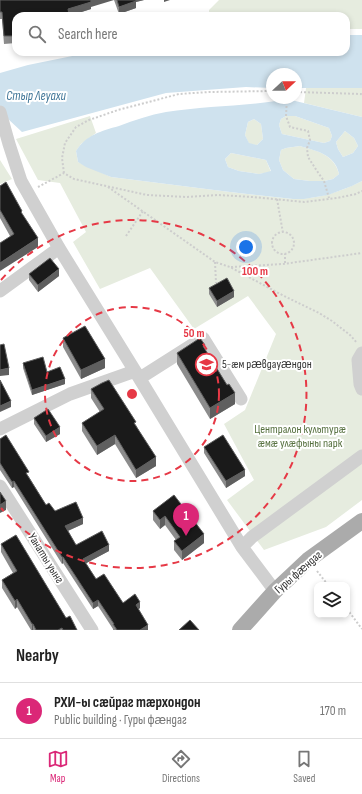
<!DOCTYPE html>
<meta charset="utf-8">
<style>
:root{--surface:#fff;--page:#f2f2f2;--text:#222;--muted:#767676;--line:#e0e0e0;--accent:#db2777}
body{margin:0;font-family:"Sofia Sans Condensed",sans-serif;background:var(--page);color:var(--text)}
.controls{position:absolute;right:12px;bottom:12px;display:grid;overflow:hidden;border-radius:8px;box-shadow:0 2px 6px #0003}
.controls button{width:36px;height:36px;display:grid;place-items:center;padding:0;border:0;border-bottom:1px solid var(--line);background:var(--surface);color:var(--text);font:20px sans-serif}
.compass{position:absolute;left:266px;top:68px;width:36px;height:36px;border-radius:50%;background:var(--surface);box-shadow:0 2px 6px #0003;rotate:68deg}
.you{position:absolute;left:246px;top:247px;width:14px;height:14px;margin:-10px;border:3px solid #fff;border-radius:50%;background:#1a73e8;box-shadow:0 0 0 6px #1a73e833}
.badge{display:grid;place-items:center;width:26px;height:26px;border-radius:50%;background:var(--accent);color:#fff;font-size:13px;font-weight:700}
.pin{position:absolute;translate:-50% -33px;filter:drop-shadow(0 1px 2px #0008)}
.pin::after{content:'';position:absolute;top:21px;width:14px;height:12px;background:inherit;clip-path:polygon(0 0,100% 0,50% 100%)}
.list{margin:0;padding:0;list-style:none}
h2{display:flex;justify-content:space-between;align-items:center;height:52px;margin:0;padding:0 16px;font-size:17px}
h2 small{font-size:13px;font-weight:400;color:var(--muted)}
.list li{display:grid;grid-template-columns:26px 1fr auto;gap:12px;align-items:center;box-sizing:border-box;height:56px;padding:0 16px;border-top:1px solid var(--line)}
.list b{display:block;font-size:15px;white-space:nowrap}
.list p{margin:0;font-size:13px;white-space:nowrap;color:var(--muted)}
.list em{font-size:13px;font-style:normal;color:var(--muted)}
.icon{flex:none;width:22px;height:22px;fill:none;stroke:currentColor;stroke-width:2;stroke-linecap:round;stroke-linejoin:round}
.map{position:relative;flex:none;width:362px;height:630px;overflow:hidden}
.search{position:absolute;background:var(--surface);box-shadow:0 2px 6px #0003;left:12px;right:12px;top:12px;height:44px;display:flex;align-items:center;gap:10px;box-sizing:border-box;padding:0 14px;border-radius:12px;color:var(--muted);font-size:15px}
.sheet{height:108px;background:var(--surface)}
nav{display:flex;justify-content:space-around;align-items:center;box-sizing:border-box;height:56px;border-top:1px solid var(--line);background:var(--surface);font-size:11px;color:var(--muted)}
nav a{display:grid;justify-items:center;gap:2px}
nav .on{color:var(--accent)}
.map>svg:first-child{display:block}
.green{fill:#e6ecdf}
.water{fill:#cfe2ee;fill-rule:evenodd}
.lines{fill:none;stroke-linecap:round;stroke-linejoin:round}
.path{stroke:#cdcdcd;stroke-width:2;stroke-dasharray:2 2;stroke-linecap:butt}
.minor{stroke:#d0d0d0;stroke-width:13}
.major{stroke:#ababab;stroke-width:16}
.wall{fill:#8c8c8c}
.shaded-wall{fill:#5f5f5f}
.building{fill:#1a1a1a;stroke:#5f5f5f}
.ring{fill:none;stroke:#e63946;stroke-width:2;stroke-dasharray:7 5}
.labels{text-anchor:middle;stroke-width:4;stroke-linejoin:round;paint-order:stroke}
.poi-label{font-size:12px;fill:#333;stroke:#fff;text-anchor:start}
.park-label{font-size:12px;fill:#56703f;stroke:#fff}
.street-label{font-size:12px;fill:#333;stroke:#fff}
.water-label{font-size:13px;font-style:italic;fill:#3f7597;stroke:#fff}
.centre{fill:#e63946;stroke:#fff;stroke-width:2}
.ring-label{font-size:12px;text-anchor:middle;font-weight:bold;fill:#e63946;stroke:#fff;stroke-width:4;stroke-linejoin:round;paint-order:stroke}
</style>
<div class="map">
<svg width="362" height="630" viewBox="0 0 362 630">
<rect width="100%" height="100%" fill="#fff"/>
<!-- green -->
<path class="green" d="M219,0H362V29H346V16H209V10Z
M306,88H362V117L304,103Z
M90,116L96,133L81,144L76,151L78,162L111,177L230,192L293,199C318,199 340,192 362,181V500L326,527L264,550L227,500L254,480L224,424L245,410L276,334L248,296L194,329L150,268L100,289L73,242L86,232L60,183L38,180L16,139Z
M286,116H295L329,128L332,136L330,141L324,143L282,134L279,125L281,119Z
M254,119L261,124L263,139L257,145L249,144L245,135L248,122Z
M345,131L354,138L358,146L353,153L343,157L338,149L336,142Z
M300,146C317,151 334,154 339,174L333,179L324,181H310L294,179L283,170L279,160L281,150L286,148Z
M231,153L266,160L271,172L259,174L239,171L228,167L225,159Z
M0,160L12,179L0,184Z"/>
<!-- water -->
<path class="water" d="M346,35H362V88H296V74H272V88L246,87L166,93L22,132L7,118L0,119V73L28,65L92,52H346Z
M287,99L362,117V181L352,186L328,195L304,199H293L230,192L111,177L86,167L78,162L76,151C86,135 101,131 119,126C134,120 150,115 166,112C180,110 196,108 211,107C236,105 262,104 287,99ZM286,116H295L329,128L332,136L330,141L324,143L282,134L279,125L281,119ZM254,119L261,124L263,139L257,145L249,143L245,135L248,122ZM345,131L354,138L358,146L353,153L343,157L338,149L336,142ZM300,146C316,151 335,154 339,174L333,179L324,181H310L294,179L283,170L279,160L281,150L286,148ZM231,153L266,160L271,171L259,174L239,171L228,167L225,159Z"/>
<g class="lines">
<!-- path -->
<path class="path" d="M296,92L361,94L362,95
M287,98L286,116L290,127L308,131L310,140L307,148L308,157L317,171L324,181L329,198
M64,173L62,158L65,143L76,127L89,120L118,110L179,94L209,92L272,91
M38,187L64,173L74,179L147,195L187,197L218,195L253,197L304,202L337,198L356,194L362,191
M108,187L215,262L230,267L284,296L319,313L332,321L350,335L357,343
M277,199L283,233
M272 243a11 11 0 1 1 22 0a11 11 0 1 1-22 0Z
M126,236L143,211
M215,262L216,283
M285,263V254
M231,267L283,264L362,253
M317,571L328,585
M347,609L362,629"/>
<!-- minor -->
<path class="minor" d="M0,112L9,144L21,181L59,248L135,371L242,547L275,591
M0,291L59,248
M362,353L358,360L360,384L362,389
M140,378L203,338L241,399
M0,429L70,394L135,371
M0,486L92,630
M242,547L252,537L362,456"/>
<!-- major -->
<path class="major" d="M240,630L275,591L308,560L362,521"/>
</g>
<!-- wall -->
<path class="wall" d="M0,0L91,7V9L69,16H16V43L4,44L2,19H0Z
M114,0H144L136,2V8L119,14Z
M0,186L22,214L38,247L10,236L0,218Z
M29,274L59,276L38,292L29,280Z
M209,288L234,297L217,307L209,294Z
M63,338L105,368L81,379L63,347Z
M205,349L235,404L210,419L177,364V353Z
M23,363L47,372L65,384L32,395L23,368Z
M91,389L136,425L156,466L136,478L115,444L97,455L82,431V423L100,412L91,398Z
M34,418L60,434L46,442L34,424Z
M0,439L29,477L46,505L55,511L83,524L68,531L76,545L109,551L86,563L96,579L123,603L140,608L138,609L148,630H113V629L98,606L93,609L63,563L62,564L14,487L12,488L0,470Z
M204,447L245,476L226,488L204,453Z
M174,495L204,543L182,560L174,550V541L176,540L165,525L160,529L153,520V511Z
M1,544L66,618L77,630H31L17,607L15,609L2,588V580L13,573L1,552Z"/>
<!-- shaded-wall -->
<path class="shaded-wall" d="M91,0H114L91,7V9L69,16L68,9Z
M134,0H144L136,2V8L119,14V7Z
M164,0H170L164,2Z
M38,238V247L0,271V263Z
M59,269V276L38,292V285Z
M234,291V297L217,307V301Z
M105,359V368L81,379V370Z
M9,368V375L0,376V370Z
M65,379V384L32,395V390Z
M235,393V404L210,419V408Z
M11,401V407L0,412V406Z
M60,427V434L46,442V436Z
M115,435V444L97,455V446Z
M156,457V466L136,478V470Z
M245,470V476L226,488V481Z
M14,481V487L12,488V482Z
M6,501V510L0,513V505Z
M165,516V525L160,529V520Z
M83,518V524L65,532V526Z
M204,534V543L182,560V551Z
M109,545V551L83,565V559Z
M62,557H63V563L62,564Z
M17,599V607L15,609V601Z
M98,600V606L93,609V603Z
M140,602V608L136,611V605Z
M32,624H33V630H32Z
M148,625V630H140Z"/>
<!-- building -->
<path class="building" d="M0,0H91V2L68,9L69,15L61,16H16V36H4L2,12H0Z
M117,0H136V1L119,7Z
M6,182L22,211L21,212L38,238L0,263V243L14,234L0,210V186Z
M50,258L59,269L38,285L29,274Z
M227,278L234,291L217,301L209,288Z
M85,326L105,359L81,370L63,338Z
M200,338L205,345L203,346L227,385L229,384L235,393L210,408L177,353Z
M4,344L9,368L0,370V345Z
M43,357L47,372L60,367L65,379L32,390L23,363Z
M0,380L11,401L0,406Z
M109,380L136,422L134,423L156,457L136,470L115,435L97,446L82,423L104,409L91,389L102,383Z
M48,409L60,427L46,436L34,418Z
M6,435L29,472L26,473L46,505L49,503L55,511L76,502L83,518L65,526L76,545L102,531L109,545L83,559L96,579L104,574L123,603L135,594L140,602L136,605L148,625L140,630H117L113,624H114L98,600L93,603L63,557H62L14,481L12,482L0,463V439Z
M223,435L245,470L226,481L204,447Z
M0,492L6,501L0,505Z
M174,495L204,534L182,551L174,541L180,537L165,516L160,520L153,511Z
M16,535L66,618L70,616L77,630H63L62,628L58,630H36L33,624H32L17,599L15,601L2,580L17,571L1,544Z
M190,620L199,630H179Z"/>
<!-- distance rings -->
<g class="ring">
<circle cx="132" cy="394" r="87"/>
<path d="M1 280A174 174 0 1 1 1 508"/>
</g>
<!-- icons -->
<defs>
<symbol id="school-ring" viewBox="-11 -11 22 22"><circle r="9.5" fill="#fff" stroke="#e63946" stroke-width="1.5"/><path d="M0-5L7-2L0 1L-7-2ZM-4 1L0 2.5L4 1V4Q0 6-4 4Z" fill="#e63946"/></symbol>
</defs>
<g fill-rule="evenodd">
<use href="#school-ring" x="194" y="352" width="25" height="25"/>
</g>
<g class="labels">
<!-- poi labels -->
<g class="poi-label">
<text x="222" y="368">5-æм рӕвдауӕндон</text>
</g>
<!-- park labels -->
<g class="park-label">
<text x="300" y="433">Централон культурæ<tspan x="300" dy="14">æмæ улæфыны парк</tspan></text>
</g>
<!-- street labels -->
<g class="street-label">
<text transform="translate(46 558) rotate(58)" y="4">Уанаты уынг</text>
<text transform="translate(298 572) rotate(-41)" y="4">Гуры фӕндаг</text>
</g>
<!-- water labels -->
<g class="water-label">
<text x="36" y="100">Стыр Леуахи</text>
</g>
</g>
<circle cx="132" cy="394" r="6" class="centre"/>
<g class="ring-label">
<text x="255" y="275">100 m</text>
<text x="194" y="337">50 m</text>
</g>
</svg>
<div class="controls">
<button><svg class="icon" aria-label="layers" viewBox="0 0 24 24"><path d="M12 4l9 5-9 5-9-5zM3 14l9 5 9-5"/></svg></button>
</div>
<svg class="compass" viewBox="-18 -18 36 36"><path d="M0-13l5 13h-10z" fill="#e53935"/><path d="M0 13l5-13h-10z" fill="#767676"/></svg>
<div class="you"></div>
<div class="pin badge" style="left:186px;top:536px">1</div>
<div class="search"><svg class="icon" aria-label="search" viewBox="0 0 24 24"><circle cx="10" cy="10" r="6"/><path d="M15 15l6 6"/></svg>Search here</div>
</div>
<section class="sheet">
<h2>Nearby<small></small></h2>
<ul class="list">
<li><span class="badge">1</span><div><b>РХИ-ы сæйраг тæрхондон</b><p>Public building · Гуры фӕндаг</p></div><em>170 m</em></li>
</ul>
</section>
<nav>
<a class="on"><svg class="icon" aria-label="map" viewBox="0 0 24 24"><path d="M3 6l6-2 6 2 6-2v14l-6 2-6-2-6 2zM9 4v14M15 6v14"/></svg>Map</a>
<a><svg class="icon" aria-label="directions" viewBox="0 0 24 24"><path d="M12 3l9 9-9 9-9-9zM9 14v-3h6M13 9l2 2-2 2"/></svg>Directions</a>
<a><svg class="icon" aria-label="saved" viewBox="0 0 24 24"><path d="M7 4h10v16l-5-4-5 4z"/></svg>Saved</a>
</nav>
